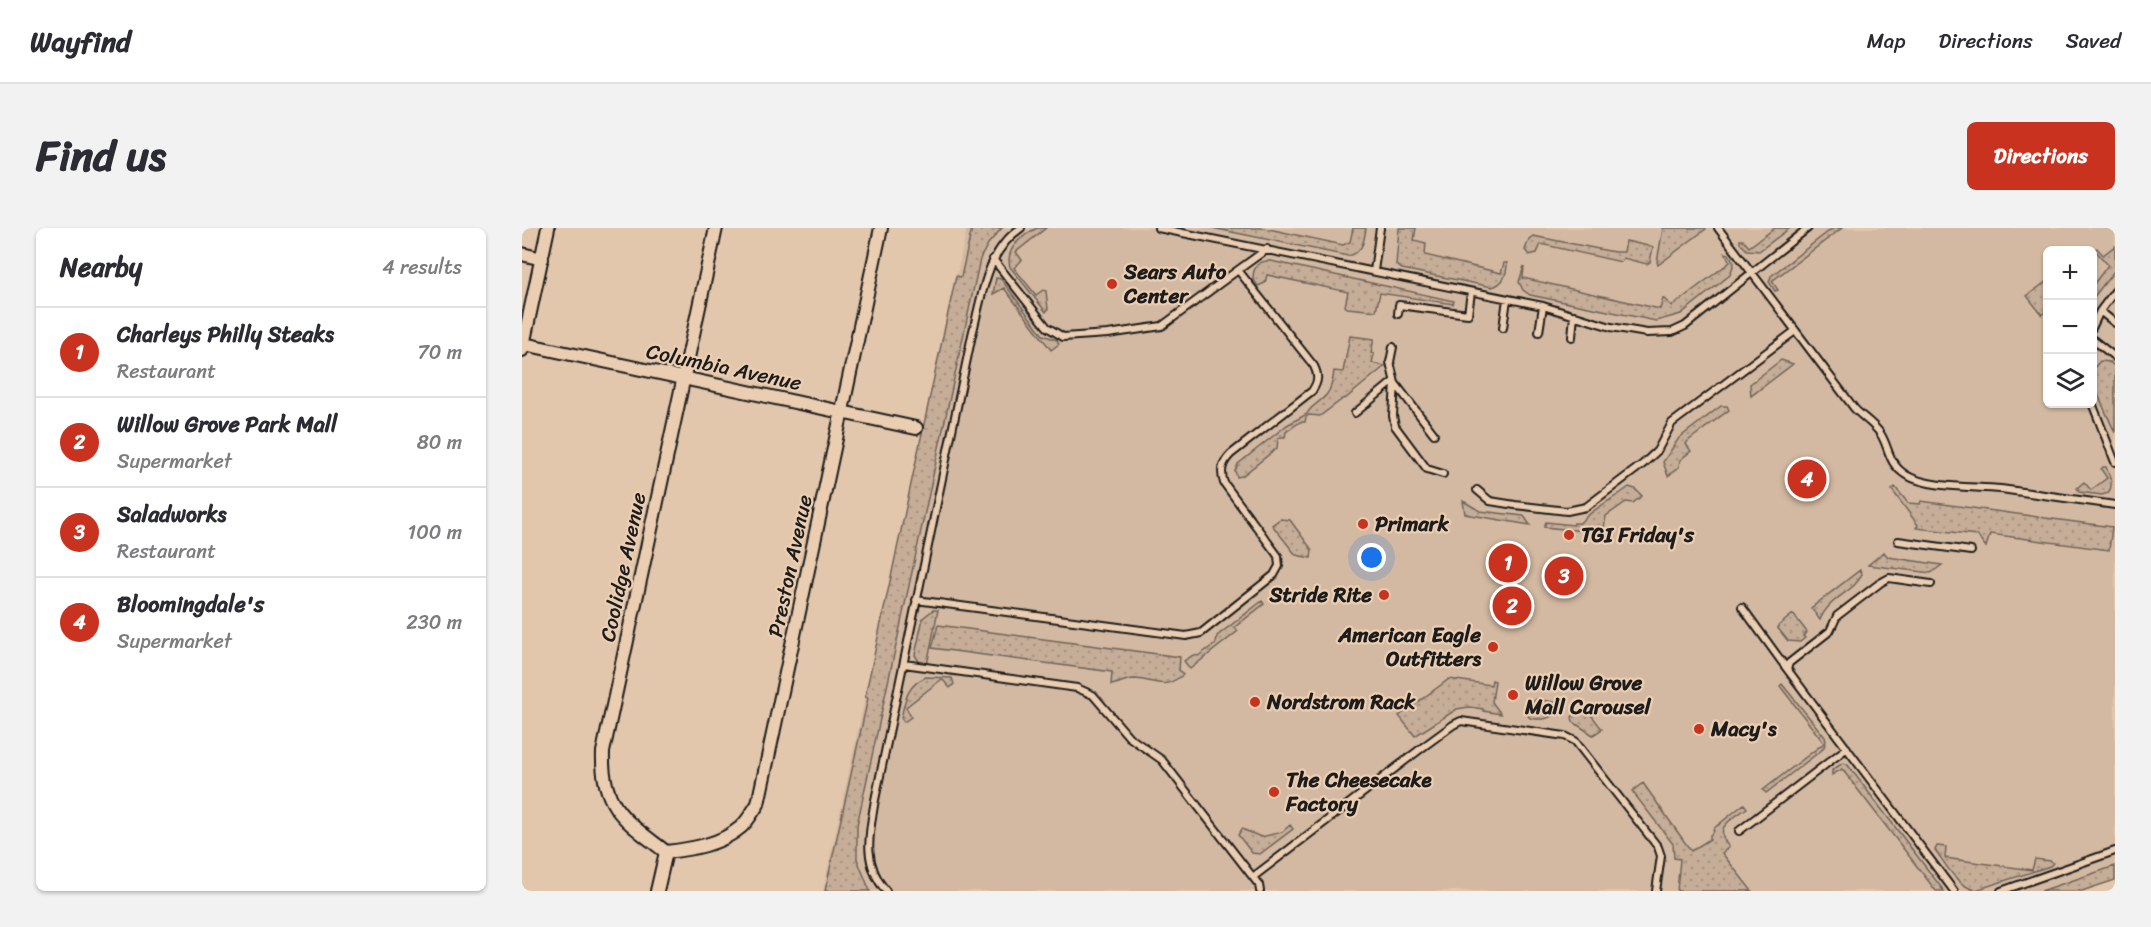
<!DOCTYPE html>
<meta charset="utf-8">
<style>
:root{--surface:#fff;--page:#f2f2f3;--text:#2b2b33;--muted:#7c7c81;--line:#e1e1e2;--accent:#c8321e}
body{margin:0;font-family:Sriracha,sans-serif;background:var(--page);color:var(--text)}
.controls{position:absolute;right:18px;top:18px;display:grid;overflow:hidden;border-radius:9px;box-shadow:0 2px 4px #0004}
.controls button{width:54px;height:54px;display:grid;place-items:center;padding:0;border:0;border-bottom:2px solid var(--line);background:var(--surface);color:var(--text);font:30px sans-serif}
.you{position:absolute;left:850px;top:330px;width:21px;height:21px;margin:-15px;border:4px solid #fff;border-radius:50%;background:#1a73e8;box-shadow:0 0 0 9px #1a73e833}
.badge{display:grid;place-items:center;width:39px;height:39px;border-radius:50%;background:var(--accent);color:#fff;font-size:20px;font-weight:700}
.pin{position:absolute;translate:-50% -50%;border:3px solid #fff;box-shadow:0 2px 6px #0006}
.list{margin:0;padding:0;list-style:none}
h2{display:flex;justify-content:space-between;align-items:center;height:78px;margin:0;padding:0 24px;font-size:26px}
h2 small{font-size:20px;font-weight:400;color:var(--muted)}
.list li{display:grid;grid-template-columns:39px 1fr auto;gap:18px;align-items:center;box-sizing:border-box;height:90px;padding:0 24px;border-top:2px solid var(--line)}
.list b{display:block;font-size:22px;white-space:nowrap}
.list p{margin:0;font-size:20px;white-space:nowrap;color:var(--muted)}
.list em{font-size:20px;font-style:normal;color:var(--muted)}
.icon{flex:none;width:33px;height:33px;fill:none;stroke:currentColor;stroke-width:2;stroke-linecap:round;stroke-linejoin:round}
.map{position:relative;flex:none;width:1593px;height:663px;overflow:hidden;border-radius:9px}
header{display:flex;align-items:center;gap:36px;box-sizing:border-box;height:84px;padding:0 30px;background:var(--surface);border-bottom:2px solid var(--line)}
header strong{font-size:28px}
nav{display:flex;gap:33px;margin-inline-start:auto;font-size:21px}
.intro{display:flex;align-items:center;justify-content:space-between;box-sizing:border-box;height:144px;padding:0 36px}
h1{margin:0;font-size:42px}
.button{padding:15px 27px;border-radius:9px;background:var(--accent);color:#fff;font-size:21px;font-weight:700}
main{display:flex;gap:36px;padding:0 36px}
aside{flex:1;background:var(--surface);border-radius:9px;box-shadow:0 2px 4px #0004}
.map>svg:first-child{display:block}
.built{fill:#d3b9a1;fill-rule:evenodd}
.green{fill:url(#green-dots);stroke:#70645a;stroke-width:1.5}
.lines{fill:none;stroke-linecap:round;stroke-linejoin:round}
.service-casing{stroke:#1c1c1c;stroke-width:10}
.minor-casing{stroke:#1c1c1c;stroke-width:16}
.service{stroke:#ebceb2;stroke-width:6}
.minor{stroke:#ebceb2;stroke-width:12}
.poi-dot{fill:#c8321e;stroke:#ebceb2;stroke-width:2}
.labels{text-anchor:middle;stroke-width:4.5;stroke-linejoin:round;paint-order:stroke}
.poi-label{font-size:21px;font-weight:bold;fill:#1c1c1c;stroke:#ebceb2;text-anchor:start}
.street-label{font-size:21px;fill:#1c1c1c;stroke:#ebceb2}
</style>
<header>
<strong>Wayfind</strong>
<nav><a>Map</a><a>Directions</a><a>Saved</a></nav>
</header>
<div class="intro"><h1>Find us</h1><a class="button">Directions</a></div>
<main>
<aside>
<h2>Nearby<small>4 results</small></h2>
<ul class="list">
<li><span class="badge">1</span><div><b>Charleys Philly Steaks</b><p>Restaurant</p></div><em>70 m</em></li>
<li><span class="badge">2</span><div><b>Willow Grove Park Mall</b><p>Supermarket</p></div><em>80 m</em></li>
<li><span class="badge">3</span><div><b>Saladworks</b><p>Restaurant</p></div><em>100 m</em></li>
<li><span class="badge">4</span><div><b>Bloomingdale's</b><p>Supermarket</p></div><em>230 m</em></li>
</ul>
</aside>
<div class="map">
<svg width="1593" height="663" viewBox="0 0 1593 663">
<defs>
<pattern id="green-dots" width="8" height="8" patternUnits="userSpaceOnUse" patternTransform="scale(1.5)"><rect width="8" height="8" fill="#c5ad97"/><path d="M2 2h.1M6 6h.1" fill="none" stroke="#a99482" stroke-width="1.8" stroke-linecap="round"/></pattern>
</defs>
<rect width="100%" height="100%" fill="#e3c7ac"/>
<filter id="ink" filterUnits="userSpaceOnUse"><feTurbulence type="fractalNoise" baseFrequency=".0167" numOctaves="2"/><feDisplacementMap in="SourceGraphic" scale="12" xChannelSelector="R" yChannelSelector="G"/><feConvolveMatrix kernelMatrix="1 2 1 2 8 2 1 2 1" color-interpolation-filters="sRGB"/></filter>
<g filter="url(#ink)">
<!-- built -->
<path class="built" d="M445,0H1593V652L1560,663H301ZM1526,22H1570V176H1526Z"/>
<!-- green -->
<path class="green" d="M450,0H480L466,16L458,31L335,597V631L348,663H303L346,470L343,469L434,48L439,49Z
M515,0H524L494,24L500,32L492,40L514,67L521,62L524,63L526,81L524,84L488,39C483,20 499,8 515,0Z
M690,0H742L821,17L828,14L831,0H844C842,13 841,25 826,28Z
M877,0H894L892,12L904,15L903,27L979,45L982,35H985C985,46 982,56 970,59L880,41L874,37Z
M1141,0H1183L1184,1L1136,37L1135,34Z
M1253,0H1268L1237,23L1225,22L1218,15V12H1221L1227,19Z
M1311,0H1320L1250,53L1256,62L1253,63L1247,54L1249,48Z
M1011,8L1092,24H1102L1104,13L1131,19L1128,34L1125,36L1101,30L1099,34L1019,16L1015,25L1007,27L1003,22L1007,11Z
M1593,18V42L1571,70V57L1586,37L1572,21L1575,20L1581,27Z
M1203,25L1207,26L1212,35L1208,47L1159,86L1134,93L1008,67L1001,62L997,54L1002,38L1001,50L1138,81L1141,70L1150,78L1208,34Z
M744,33H749L932,73L931,76L858,65L854,83L825,80L823,78L826,64L745,47L743,55L736,58L731,51C731,41 734,35 744,33Z
M474,50L479,51L521,107L535,112L537,116L529,122L482,60L471,66Z
M1525,53V82L1520,87L1505,68Z
M828,108L852,111L849,125L852,126L850,135L863,138L823,171L822,170L798,188L787,187L784,189L783,194H778L764,204L763,209H759L756,211L755,220L720,248L715,249L713,243L716,236L765,197L785,186C788,178 799,174 805,166C810,159 811,151 812,143L821,144Z
M1259,132L1271,136L1229,168L1228,156Z
M1578,133L1588,134L1593,139V205C1585,185 1571,163 1571,141Z
M1199,178H1205L1207,182L1166,213L1164,216L1169,223L1158,232L1157,239L1146,248L1141,234L1157,210Z
M1581,239H1584C1587,248 1593,256 1586,265L1580,267L1557,264L1555,260L1562,254L1569,262L1585,250L1579,241Z
M1107,259L1113,261L1120,268L1111,275L1104,274L1084,288L1081,305L1022,299L1024,294L1051,297L1052,295H1058C1067,283 1093,270 1107,259Z
M1373,259L1386,275L1398,276L1399,273L1590,299L1587,322L1468,306L1464,319L1455,307L1394,300L1396,297L1370,262Z
M941,273L958,283L1002,288L1008,297L943,286Z
M758,291L768,292L790,322L789,330L774,327L750,297Z
M1362,324L1366,329L1420,337L1409,345L1346,337Z
M1338,342L1340,346C1333,364 1307,369 1298,392L1289,380Z
M740,373L742,376L713,399L716,403L668,441L662,433L671,427L676,428L694,415L695,408Z
M411,382H416L405,437L398,435L393,427L401,390Z
M1271,386L1285,404L1281,408L1283,410L1278,414L1266,413L1255,399Z
M416,397L658,429L657,442L661,447C639,463 635,452 612,451C604,451 597,456 589,457L590,444L410,420Z
M404,449L430,450L432,456L428,460L420,451L384,479L389,489L382,494L379,490C383,472 385,457 404,449Z
M927,451L969,457L970,452L973,453L970,474L979,486L961,483V481L947,479L935,481L893,508L877,488Z
M1260,456L1303,509L1304,514L1301,521L1244,565L1241,562L1302,515L1258,458Z
M1014,471L1042,476L1043,478C1029,488 1027,494 1008,490L1003,484L1010,479L1011,474Z
M1055,483L1067,484L1080,501L1071,507L1051,494L1050,489Z
M1321,535L1325,536L1422,663H1414L1320,541L1310,547V542Z
M1121,555L1169,623L1188,611V607L1192,603L1191,601L1222,576L1225,580C1209,592 1190,599 1207,619L1200,625L1230,663H1155L1158,631L1152,630L1151,616L1110,563Z
M768,597L771,601L738,626L730,625L716,607L720,601L739,609L760,604Z
M1415,618L1424,619L1423,630L1510,642L1513,631L1529,633L1531,635L1528,638L1454,662C1435,659 1424,636 1413,622Z
M1593,638V652L1560,663H1519Z"/>
<g class="lines">
<defs>
<path id="service" d="M636,0L1021,78L1089,99L1125,105L1150,104L1163,98L1286,0
M1196,0L1332,180C1340,189 1350,194 1358,205C1368,220 1365,235 1384,247C1408,261 1452,258 1479,261C1517,266 1555,272 1593,277
M471,31L525,99L541,109L586,106L640,98L716,42
M852,43L858,0
M1578,83L1593,95
M876,86L877,77L946,86L949,64
M981,100L985,71
M1570,100L1578,83L1593,63
M1017,104L1021,78
M1050,109L1052,87
M1570,111L1593,129
M871,119L868,134L873,155L912,206
M873,155L871,188L873,198L905,241L921,246
M1570,175L1593,234
M833,185L872,153
M955,262L968,273L993,277L1045,283L1064,279L1121,236L1135,223L1150,195L1273,103
M1376,313L1449,323
M1409,356L1367,350L1358,355L1315,388L1308,403L1267,435L1265,441L1432,663
M394,372L664,408L679,405L752,347L757,338L756,328L702,255C698,243 700,235 709,226L790,163C796,154 797,148 792,138L716,42L745,21
M1220,379L1265,441
M382,436L555,460L571,467L607,509L640,532L737,657L738,663
M1217,603L1325,520
M731,649L901,519L931,497L939,493L1043,508L1053,513L1136,619L1139,628L1134,663
M364,663C340,635 347,606 353,572L450,107C460,69 464,23 499,0
M1479,663L1593,623"/>
<path id="minor" d="M0,26L20,31
M2,116L394,200
M0,122L26,0
M144,624C170,621 198,617 219,599C226,593 231,583 236,576L359,0
M135,663L144,624C104,593 79,580 81,524L194,0"/>
</defs>
<!-- service casing -->
<use href="#service" class="service-casing"/>
<!-- minor casing -->
<use href="#minor" class="minor-casing"/>
<!-- service -->
<use href="#service" class="service"/>
<!-- minor -->
<use href="#minor" class="minor"/>
</g>
</g>
<!-- markers -->
<g class="poi-dot">
<circle cx="590" cy="56" r="6"/>
<circle cx="841" cy="296" r="6"/>
<circle cx="1047" cy="307" r="6"/>
<circle cx="862" cy="367" r="6"/>
<circle cx="971" cy="419" r="6"/>
<circle cx="991" cy="467" r="6"/>
<circle cx="733" cy="474" r="6"/>
<circle cx="1177" cy="501" r="6"/>
<circle cx="752" cy="564" r="6"/>
</g>
<g class="labels">
<!-- poi labels -->
<g class="poi-label">
<text x="602" y="51">Sears Auto<tspan x="602" dy="24">Center</tspan></text>
<text x="853" y="303">Primark</text>
<text x="1059" y="314">TGI Friday's</text>
<text x="850" y="374" text-anchor="end">Stride Rite</text>
<text x="959" y="414" text-anchor="end">American Eagle<tspan x="959" dy="24">Outfitters</tspan></text>
<text x="1003" y="462">Willow Grove<tspan x="1003" dy="24">Mall Carousel</tspan></text>
<text x="745" y="481">Nordstrom Rack</text>
<text x="1189" y="508">Macy's</text>
<text x="764" y="559">The Cheesecake<tspan x="764" dy="24">Factory</tspan></text>
</g>
<!-- street labels -->
<g class="street-label">
<text transform="translate(202 139) rotate(12)" y="7">Columbia Avenue</text>
<text transform="translate(268 338) rotate(-78)" y="7">Preston Avenue</text>
<text transform="translate(101 339) rotate(-78)" y="7">Coolidge Avenue</text>
</g>
</g>
</svg>
<div class="controls">
<button>+</button>
<button>−</button>
<button><svg class="icon" aria-label="layers" viewBox="0 0 24 24"><path d="M12 4l9 5-9 5-9-5zM3 14l9 5 9-5"/></svg></button>
</div>
<div class="you"></div>
<div class="pin badge" style="left:986px;top:335px">1</div>
<div class="pin badge" style="left:990px;top:378px">2</div>
<div class="pin badge" style="left:1042px;top:348px">3</div>
<div class="pin badge" style="left:1285px;top:251px">4</div>
</div>
</main>
